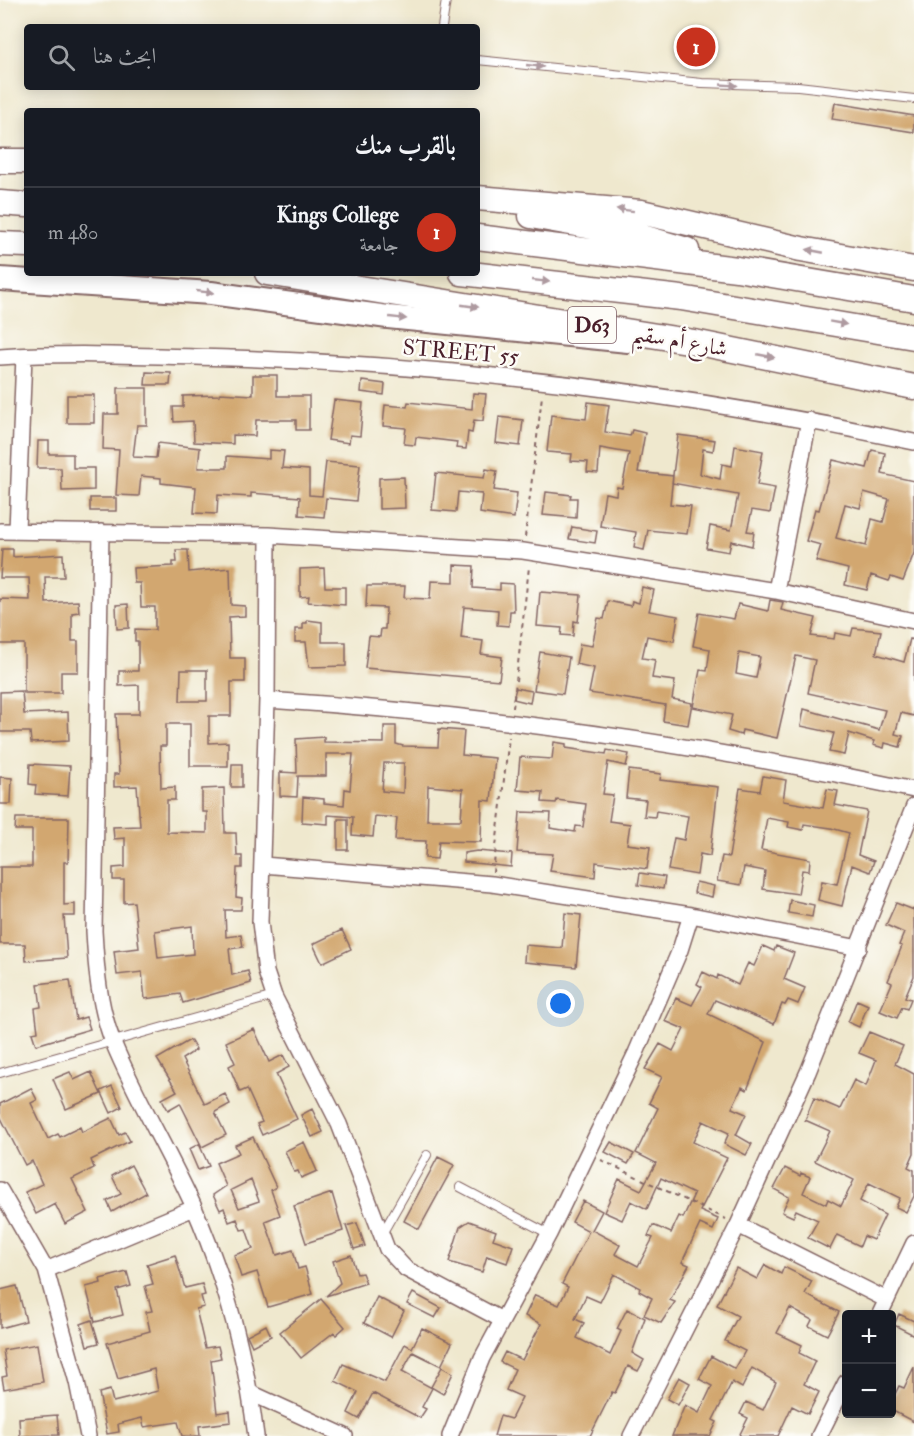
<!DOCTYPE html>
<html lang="ar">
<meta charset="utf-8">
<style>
:root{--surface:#171b24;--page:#242831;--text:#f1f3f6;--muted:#9ea1a6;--line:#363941;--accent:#c8321e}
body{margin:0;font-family:"IM FELL Double Pica",Amiri,serif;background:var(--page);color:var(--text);direction:rtl}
.controls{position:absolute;right:18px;bottom:18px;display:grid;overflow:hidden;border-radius:6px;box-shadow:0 3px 15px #0003}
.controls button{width:54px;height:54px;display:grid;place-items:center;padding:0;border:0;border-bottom:2px solid var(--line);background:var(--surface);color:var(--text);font:30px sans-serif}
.you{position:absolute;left:561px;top:1004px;width:21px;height:21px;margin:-15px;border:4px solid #fff;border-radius:50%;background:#1a73e8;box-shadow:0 0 0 9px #1a73e833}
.badge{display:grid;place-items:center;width:39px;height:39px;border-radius:50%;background:var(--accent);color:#fff;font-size:20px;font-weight:700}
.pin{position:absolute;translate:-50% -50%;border:3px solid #fff;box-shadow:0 2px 6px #0006}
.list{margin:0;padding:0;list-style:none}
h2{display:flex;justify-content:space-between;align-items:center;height:78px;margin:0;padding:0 24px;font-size:26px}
h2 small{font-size:20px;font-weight:400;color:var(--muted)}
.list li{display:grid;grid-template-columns:39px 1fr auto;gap:18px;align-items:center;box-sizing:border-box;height:90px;padding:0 24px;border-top:2px solid var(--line)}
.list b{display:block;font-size:22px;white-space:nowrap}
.list p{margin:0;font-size:20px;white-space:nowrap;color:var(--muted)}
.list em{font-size:20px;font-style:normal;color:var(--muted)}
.icon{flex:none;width:33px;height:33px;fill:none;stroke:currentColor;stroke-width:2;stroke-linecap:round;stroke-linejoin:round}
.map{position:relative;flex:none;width:914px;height:1436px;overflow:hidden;direction:ltr}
.search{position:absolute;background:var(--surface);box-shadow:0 3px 15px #0003;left:24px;top:24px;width:456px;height:66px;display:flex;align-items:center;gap:15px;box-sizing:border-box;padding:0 21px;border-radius:6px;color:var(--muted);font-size:22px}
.panel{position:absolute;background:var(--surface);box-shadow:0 3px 15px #0003;left:24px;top:108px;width:456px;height:168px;border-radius:6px;direction:rtl}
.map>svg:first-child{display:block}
.building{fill:#d2a76f;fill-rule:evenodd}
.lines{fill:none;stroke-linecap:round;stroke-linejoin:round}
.lane-casing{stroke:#846564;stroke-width:10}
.street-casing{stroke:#846564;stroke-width:18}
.secondary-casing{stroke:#846564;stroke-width:26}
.primary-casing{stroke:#846564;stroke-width:27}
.path{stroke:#846564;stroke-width:2;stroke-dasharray:4.5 4.5;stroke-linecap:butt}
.lane{stroke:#fff;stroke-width:8}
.street{stroke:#fff;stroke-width:15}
.secondary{stroke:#fff;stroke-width:22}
.primary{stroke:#fff;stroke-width:24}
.oneway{fill:#ae9aa0}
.labels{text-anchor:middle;stroke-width:5;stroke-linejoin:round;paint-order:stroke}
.shield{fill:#fdfcf7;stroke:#806168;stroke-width:1.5}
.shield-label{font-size:21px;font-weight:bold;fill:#4a1f2b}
.street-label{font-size:22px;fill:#4a1f2b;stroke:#fdfcf7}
</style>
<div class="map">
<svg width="914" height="1436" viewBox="0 0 914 1436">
<rect width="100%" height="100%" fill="#fdfcf7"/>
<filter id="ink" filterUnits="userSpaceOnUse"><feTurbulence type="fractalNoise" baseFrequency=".0167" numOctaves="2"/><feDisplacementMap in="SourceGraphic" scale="12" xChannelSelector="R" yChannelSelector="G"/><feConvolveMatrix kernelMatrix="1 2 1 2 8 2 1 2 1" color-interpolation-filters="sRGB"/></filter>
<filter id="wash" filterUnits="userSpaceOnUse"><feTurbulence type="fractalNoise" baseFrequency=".008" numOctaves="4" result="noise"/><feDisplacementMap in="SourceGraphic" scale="24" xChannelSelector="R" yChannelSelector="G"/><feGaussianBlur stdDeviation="1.35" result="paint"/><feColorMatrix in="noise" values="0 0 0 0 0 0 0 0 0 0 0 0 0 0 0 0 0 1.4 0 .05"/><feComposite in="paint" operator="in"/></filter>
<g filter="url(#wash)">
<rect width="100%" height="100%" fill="#efe8ce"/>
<g id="blocks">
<!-- building -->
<path class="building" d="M835,103L914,116V132L832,119Z
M146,372L171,373L170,385H145Z
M253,375H277V396H309V430H296V420H256L255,436L233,435V444L194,442L193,421L174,422L173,407H183V396L220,395V393L253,395Z
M362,381L385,384L384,395L361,392Z
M118,388H147V425H137L133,457L156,458L158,443L200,448L198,468H227V456L269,459V450L284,451L282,468L309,470V495L322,496L326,462L360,465L356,501L326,498L324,517L299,515L300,497L251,493V497L218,495L217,514L194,513L196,487L161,483V478L141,476L139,496L116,495L119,450L103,449L104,414H118Z
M473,393L486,394L483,421L474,420L472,433L468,432L466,449L456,448L457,442L416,437L415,445L404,444L406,428L383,426L385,405L407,407L408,402L472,409Z
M67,395H94V423H67Z
M334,400L363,403L360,436L350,435L349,443L328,440Z
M588,402L609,405L605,432L630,436L632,430L645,433L638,472L673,476L670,504L691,506L687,534L648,530L644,550L634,548L636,532L600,526L605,493L616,495L617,487L622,488L629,453L600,448L598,473L587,472L588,462L571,461L572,454L547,452L551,415L586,419Z
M499,417L523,420L520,446L496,443Z
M678,435L715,440L713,451L703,449L700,474L720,479L722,464L732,466L735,446L763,451L757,485L775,488L770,513L752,510L747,531L754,532L752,546L731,541L729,552L706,548L710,526L731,530L738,495L672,483Z
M38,441H49V454H73V468H94V490L62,491L61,468H37Z
M872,450L885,453L882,474L914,481V553L903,581L891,577L889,581L871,575L867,590L845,585L848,569L816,561L821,545L806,541L815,509L819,510L833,460L867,468ZM864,492L889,499L883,522L872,519L866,546L836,538L845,504L860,508Z
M486,469L497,471L494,490L517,493L514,518L480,513L482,494L458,492L456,512L432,510L436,473L484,478Z
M404,477L405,508L379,509V478Z
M546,492L571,495L570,498H577L576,518L543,515Z
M90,498H116V511H90Z
M572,527L597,531L595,543L569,539Z
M2,549H13V557L63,554L64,577H45L46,603L78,601L79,612L72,613V641H78V672H61V693H24V644H0V599L30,600L29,578H0Z
M176,550H188L189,572L230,568L231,605L245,606V616L229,617L230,658H245V682H231V716H209V743L228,742V766H190V724H166V746H160L161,788L175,787V800H167V832L207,833V812H202V789L224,788L225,833H236L237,856H242V868H237L236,897L242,898L241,910H225L226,937L241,935L243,947L229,949L232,975L248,971L251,983L183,1003L180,994L145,999L142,972L117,975L114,951L139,948L134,902L124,903V880H113V868L125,867V838L114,839L113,827L140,826L137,786L114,787V774H119L116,714H139V685L119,686V671H138V641H135V629L155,630V607H141L140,583H134L133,568L173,566V562H177ZM181,670H207V701H180ZM192,926L193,954L158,958L155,931Z
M454,565L474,566L473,588L500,590V583L513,584L514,611H510L509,626L497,625L498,610L464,607L461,638L483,641L481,654L502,657L499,680L365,668L369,636L380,637L381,629H385L386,608L366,607L367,586H405L404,598L430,599L431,581L454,582Z
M324,568L325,587H345V605L308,602L309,596L300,597V569Z
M642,587L654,590L649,611L678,616L674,641L647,636L642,658L655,660L652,678L675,681L672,699L692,703L688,725L663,721L665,705L589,693L594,668L576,664L580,644L592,646L598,618L604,619L608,601L631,606L632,601L639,603Z
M540,592L581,595L578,622L574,621L573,636L561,635L562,628L537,626Z
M770,600L783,602L781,610L816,618L811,636L834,639L835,633L851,636L853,628L881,631L876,654L904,662L910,639L914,640V716L901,713L895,734L903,736L900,747L885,743L884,748L873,745L874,741L849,733L844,755L829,752L834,733L801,726L804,709L879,730L885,710L808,693L815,660L796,656L777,738L742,730L741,735L728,731L732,715L693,707L700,670L707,671L710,649L693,646L699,613L734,619L738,604L768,611ZM739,653L760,657L756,678L736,674Z
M128,604L129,628L117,629L116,605Z
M307,620L322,622V642H346V666L309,667L306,642H295V629H303V623H307Z
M540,652L569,657L563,694L534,690Z
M516,688L532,691L530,703L513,699Z
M22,691L24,714L68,712L69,741L31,743L30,732H0V692Z
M384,726H396V744L403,746L438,747L439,729L464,731L462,755L495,758L491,801L482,800L481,842L439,841L437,859L425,858L426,841L395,840L397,818L375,816L373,837L352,835L353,817L328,815V824L302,822L303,797L324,799V803L344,805L345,789L350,790L353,754H326V776H298L297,797L280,796V772L297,773L296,739L324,737V742L384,743ZM384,763H404L403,793L382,791ZM428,786L463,789L461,820H427Z
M554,742L566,744V748L606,754L607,750L629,754L626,766L608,762L603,794L613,795L609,821L630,824L627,844L650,847L647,869L596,862L595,877L573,874L550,871L553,854L517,852L520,812L551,813L550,828L575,832L576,826L583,827L586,804L557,800L556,803L542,802L543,792L517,790L520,757L552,759Z
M30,764L70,766L68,796L35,794L36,785L29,784Z
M232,764H242V787H231Z
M629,770L661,774L660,780L718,787L710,856L700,854L697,875L668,870L674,838L684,840L688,816L656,811L655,817L644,816L646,800L626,798Z
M763,776L786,780L783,801L823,808L827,789L838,791L835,805L867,811L858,855L874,861L870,872L852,865L842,906L818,900L822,881L837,884L849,833L831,828L804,824L803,830L788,827L789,822L767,818L761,850L810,859L809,871L802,870L798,894L763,889L765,871L744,867L741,885L717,881L722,856L729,857L740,788L760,791Z
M0,777L12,778L11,804H0Z
M16,818H69L68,862H64V905L75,904V916H64L67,958L26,961L25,944H0V867H32V830H15Z
M338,819H348V850H338Z
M477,851L512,854L511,867L464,862V853Z
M640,873L665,877L663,889L638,885Z
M696,882L714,886L712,897L694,893Z
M790,900L814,905L812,917L788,913Z
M896,903L914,910V976L905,997L911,999L907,1009L902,1007L897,1018L880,1011L892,983L888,981L902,946L899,945L904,933L886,925Z
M565,913L581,915L576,967L524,962L525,945L562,948Z
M342,930L351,949L322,963L313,944Z
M763,946L774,951L776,946L794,953L784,979L805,988L798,1004L788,1000L785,1005L782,1004L774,1024L715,1000L708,1014L766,1042L747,1090L742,1087L732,1108L746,1114L736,1135L752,1144L746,1155L724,1144L729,1133L703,1121L693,1142L727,1158L700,1211L718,1219L713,1230L700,1224L682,1262L689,1265L670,1300L675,1302L661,1323L644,1315L652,1298L639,1291L640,1288L614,1274L600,1302L586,1296L575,1319L584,1323L577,1338L610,1355L621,1331L617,1329L627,1309L645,1318L632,1353L644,1360L638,1371L628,1366L615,1393L612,1392L590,1436H494L500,1416L511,1419L522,1397L506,1390L515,1369L500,1362L505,1352L522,1360L541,1324L525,1316L535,1295L559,1305L568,1287L562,1284L589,1231L572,1222L583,1201L602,1211L592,1230L620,1245L615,1254L638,1266L653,1238L648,1236L653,1225L671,1233L679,1216L683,1218L694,1194L661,1178L647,1209L631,1201L622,1220L604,1212L619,1179L641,1190L656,1163L636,1153L658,1108L649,1103L662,1077L645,1069L660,1044L673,1051L684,1029L665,1021L676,998L692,1005L702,987L697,984L703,972L717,979L718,975L738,985L748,963L754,966Z
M70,980L76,1020L86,1017L90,1029L36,1045L32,1033L38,1032L35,1008L41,1007L38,984Z
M857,1000L868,1005L859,1027L848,1022Z
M254,1029L269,1062L283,1055L289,1067L276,1074L297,1119L262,1135L257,1124L262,1122L247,1089L240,1092L229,1066L235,1063L226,1042Z
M869,1032L903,1046L895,1064L914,1074V1153L908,1167L914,1170V1196L906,1212L896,1207L900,1198L869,1183L860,1201L885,1215L873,1240L864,1236L860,1246L837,1235L830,1249L808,1238L818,1220L796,1210L793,1217L782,1212L789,1197L774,1189L785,1168L800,1176L801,1173L810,1177L803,1193L826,1204L828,1199L841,1206L854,1180L815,1161L830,1131L805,1120L814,1098L840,1109L854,1080L866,1086L876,1060L859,1053Z
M190,1040L196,1050L182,1059L205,1104L225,1094L230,1104L215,1112L226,1135L202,1147L180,1103L168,1110L162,1099L177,1091L157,1059Z
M70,1072L74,1080L91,1072L101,1094L66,1109L53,1079Z
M112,1086L122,1107L111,1113L101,1091Z
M31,1088L37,1100L31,1103L48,1139L58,1134L60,1137L80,1127L82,1132L111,1118L119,1135L125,1132L130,1141L91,1160L94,1168L72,1179L88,1212L65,1224L55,1204L36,1214L25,1192L42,1184L32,1161L25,1165L0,1116V1104Z
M312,1109L323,1132L312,1137L301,1115Z
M253,1137L276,1187L271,1190L280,1215L265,1221L277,1255L293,1250L298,1269L305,1267L313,1294L268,1307L257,1272L241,1277L234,1255L253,1249L246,1229L241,1230L237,1219L229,1222L224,1208L220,1210L213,1195L226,1186L216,1163L239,1153L235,1145ZM251,1180L259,1201L239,1208L231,1190Z
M304,1142L317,1171L301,1178L298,1171L294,1172L285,1151Z
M611,1142L634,1154L628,1164L605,1152Z
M199,1144L209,1166L198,1170L189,1149Z
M438,1157L454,1165L419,1229L404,1221Z
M131,1165L146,1193L112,1212L107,1201L121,1194L112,1176Z
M332,1193L343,1231L306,1243L294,1206Z
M469,1221L496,1231L493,1239L513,1246L507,1263L487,1256L482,1272L449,1262L460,1227Z
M357,1223L365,1246L354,1249L346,1226Z
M175,1255L185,1288L202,1284L205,1295L201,1296L204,1307L196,1309L205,1348L218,1346L221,1358L211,1360L217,1413L230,1411L231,1422L199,1426L200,1436H182L178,1422L144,1427L142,1418L118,1424L119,1432L107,1434L99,1393L110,1390L113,1402L158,1391L154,1369L118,1379L107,1343L150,1331L146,1312L152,1311L145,1286L153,1284L147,1264Z
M351,1255L357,1274L362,1273L366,1283L326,1296L340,1283L333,1261Z
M765,1265L781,1274L784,1267L812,1281L805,1294L839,1312L827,1335L809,1326L812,1320L790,1308L777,1333L802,1345L799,1353L815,1361L804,1384L819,1392L808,1414L792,1406L778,1436H739L748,1418L740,1414L746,1402L763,1410L776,1382L752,1368L742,1388L732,1382L713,1420L717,1422L710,1436H672L685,1405L699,1413L712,1386L699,1379L711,1356L735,1369L745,1351L725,1341L738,1316L717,1305L736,1268L757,1279Z
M127,1272L131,1286L117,1290L123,1315L95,1322L86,1287L101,1283L100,1279Z
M17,1286L26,1321L0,1328V1290Z
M413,1293L441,1308L435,1318L407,1304Z
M377,1297L404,1311L391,1337L364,1323Z
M321,1299L345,1327L336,1335L334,1332L301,1358L280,1332Z
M899,1314L914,1321V1335L894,1325Z
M92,1320L99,1343L87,1346L81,1324Z
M266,1325L271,1336L252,1346L247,1335Z
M422,1328L452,1343L441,1366L413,1352L402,1372L432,1388L422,1407L426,1409L420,1418L373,1393L359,1419L348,1413L358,1392L335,1381L343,1364L385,1382L405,1344L412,1348Z
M37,1344L43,1382L4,1389L2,1377L7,1376L3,1350Z
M442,1367L453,1373L443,1394L431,1387Z
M914,1367V1422L891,1410V1392L895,1394L899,1386L904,1388Z
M679,1377L690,1383L678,1405L667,1399Z
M57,1415L59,1435L20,1436L19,1418Z"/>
</g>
</g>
<g filter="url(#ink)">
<use href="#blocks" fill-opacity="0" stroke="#846564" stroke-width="1.5"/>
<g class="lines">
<defs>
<path id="lane" d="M442,27L446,0
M477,60L702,83L798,86L914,99
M0,1073L274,996
M460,1187L549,1234
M382,1234L427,1155"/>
<path id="street" d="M0,357C77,352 154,356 231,358C461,366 689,394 914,442
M17,530L24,356
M0,531L268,535L523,551L776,591L914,621
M101,532L94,931C96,967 99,1007 113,1042C136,1098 168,1150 193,1205C225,1278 246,1357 256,1436
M268,535L267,700L260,922L266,972L274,996L339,1124L387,1249L406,1269L502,1320
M776,591L809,420
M267,700C488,714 698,744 914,790
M263,865L492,884L691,915L859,948
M0,1190L46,1270L77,1382L88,1436
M738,1225L887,1300
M46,1270L194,1208
M880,1314L914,1243
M251,1393L345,1436
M450,1436L482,1358L549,1234L636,1053L680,950L691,915
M631,1436L738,1225L808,1072L914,806
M819,1436L846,1382"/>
<path id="secondary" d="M0,279L211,293L388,317L628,341"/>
<path id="primary" d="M0,161H27
M477,198L641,212L801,249L914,269
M0,203L27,205
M531,216L632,234L687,250
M477,237L737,269L914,299
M0,244L27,245
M267,273L694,342L914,387
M462,273L681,298L914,337"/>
</defs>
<!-- lane casing -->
<use href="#lane" class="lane-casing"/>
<!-- street casing -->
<use href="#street" class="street-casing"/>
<!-- secondary casing -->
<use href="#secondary" class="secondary-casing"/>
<!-- primary casing -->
<use href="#primary" class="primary-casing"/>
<!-- path -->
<path class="path" d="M525,537L542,396
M513,708L529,567
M493,872L509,737
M601,1160L726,1219"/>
<!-- lane -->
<use href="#lane" class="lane"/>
<!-- street -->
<use href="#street" class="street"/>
<!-- secondary -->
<use href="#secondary" class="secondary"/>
<!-- primary -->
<use href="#primary" class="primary"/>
</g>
<!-- one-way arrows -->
<defs><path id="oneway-solid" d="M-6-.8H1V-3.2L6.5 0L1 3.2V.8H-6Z" transform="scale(1.5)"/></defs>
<g class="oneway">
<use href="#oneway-solid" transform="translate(535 66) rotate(6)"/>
<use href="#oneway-solid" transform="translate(729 85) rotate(3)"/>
<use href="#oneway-solid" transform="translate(625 210) rotate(-173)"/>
<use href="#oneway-solid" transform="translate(815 251) rotate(-169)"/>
<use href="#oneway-solid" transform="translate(541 281) rotate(6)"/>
<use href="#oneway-solid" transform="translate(205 292) rotate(6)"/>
<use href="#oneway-solid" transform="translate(470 306) rotate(8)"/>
<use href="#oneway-solid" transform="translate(398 318) rotate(6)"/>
<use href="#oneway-solid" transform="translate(838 323) rotate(10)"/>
<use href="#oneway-solid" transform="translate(766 356) rotate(11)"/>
</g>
</g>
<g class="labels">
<!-- shield labels -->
<rect class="shield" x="568" y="307" width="48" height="36" rx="4.5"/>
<g class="shield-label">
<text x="592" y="332">D63</text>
</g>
<!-- street labels -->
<g class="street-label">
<text transform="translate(680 340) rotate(10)" y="8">شارع أم سقيم</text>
<text transform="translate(461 351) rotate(5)" y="8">STREET 55</text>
</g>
</g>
</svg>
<div class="controls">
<button>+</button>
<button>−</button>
</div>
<div class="you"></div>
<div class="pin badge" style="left:696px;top:47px">1</div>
<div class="search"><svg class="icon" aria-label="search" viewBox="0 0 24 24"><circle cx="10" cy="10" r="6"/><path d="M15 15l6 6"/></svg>ابحث هنا</div>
<section class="panel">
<h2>بالقرب منك<small></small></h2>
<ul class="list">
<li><span class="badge">1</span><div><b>Kings College</b><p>جامعة</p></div><em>480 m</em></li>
</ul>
</section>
</div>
